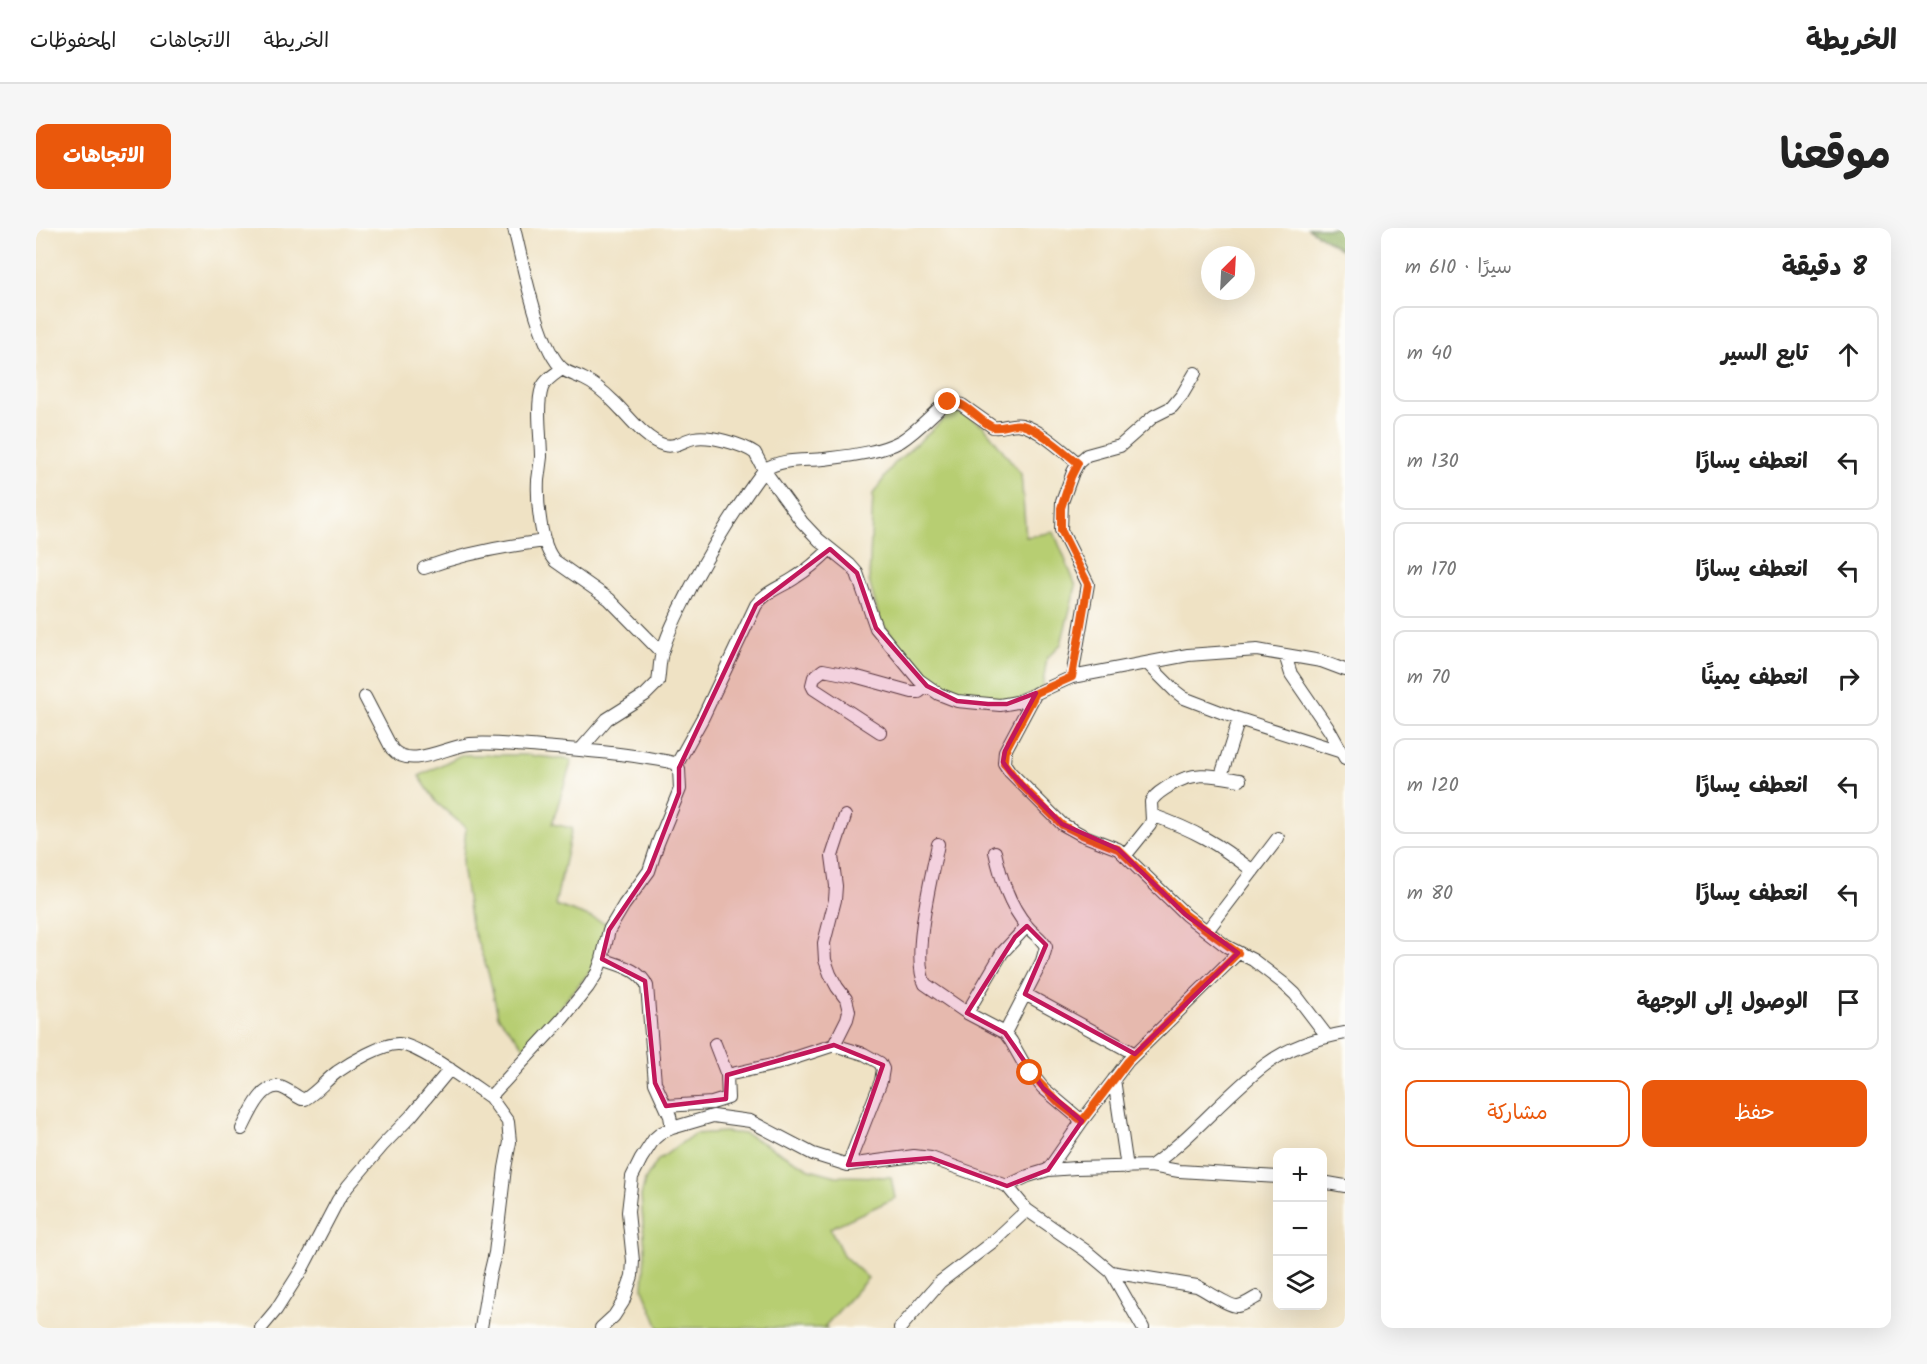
<!DOCTYPE html>
<html lang="ar">
<meta charset="utf-8">
<style>
:root{--surface:#fff;--page:#f6f6f6;--text:#222;--muted:#767676;--line:#e0e0e0;--accent:#ea580c}
body{margin:0;font-family:Kalam,"Playpen Sans Arabic",sans-serif;background:var(--page);color:var(--text);direction:rtl}
.controls{position:absolute;right:18px;bottom:18px;display:grid;overflow:hidden;border-radius:12px;box-shadow:0 6px 24px #0002}
.controls button{width:54px;height:54px;display:grid;place-items:center;padding:0;border:0;border-bottom:2px solid var(--line);background:var(--surface);color:var(--text);font:30px sans-serif}
.compass{position:absolute;left:1165px;top:18px;width:54px;height:54px;border-radius:50%;background:var(--surface);box-shadow:0 6px 24px #0002;rotate:24deg}
.stop{position:absolute;width:18px;height:18px;margin:-14px;border:4px solid #ea580c;border-radius:50%;background:#fff}
.stop.end{background:#ea580c;border-color:#fff;box-shadow:0 2px 6px #0008}
.list{margin:0;padding:0;list-style:none}
h2{display:flex;justify-content:space-between;align-items:center;height:78px;margin:0;padding:0 24px;font-size:26px}
h2 small{font-size:20px;font-weight:400;color:var(--muted)}
.list li{display:grid;grid-template-columns:39px 1fr auto;gap:18px;align-items:center;box-sizing:border-box;height:96px;margin:0 12px 12px;padding:0 12px;border:2px solid var(--line);border-radius:12px}
.list b{display:block;font-size:22px;white-space:nowrap}
.list em{font-size:20px;font-style:normal;color:var(--muted)}
.actions{display:flex;gap:12px;padding:18px 24px}
.actions a{flex:1;padding:14px 0;border:2px solid var(--accent);border-radius:12px;text-align:center;font-size:21px;color:var(--accent)}
.actions .main{background:var(--accent);color:#fff}
.icon{flex:none;width:33px;height:33px;fill:none;stroke:currentColor;stroke-width:2;stroke-linecap:round;stroke-linejoin:round}
.map{position:relative;flex:none;width:1309px;height:1100px;overflow:hidden;direction:ltr;border-radius:12px}
header{display:flex;align-items:center;gap:36px;box-sizing:border-box;height:84px;padding:0 30px;background:var(--surface);border-bottom:2px solid var(--line)}
header strong{font-size:28px}
nav{display:flex;gap:33px;margin-inline-start:auto;font-size:21px}
.intro{display:flex;align-items:center;justify-content:space-between;box-sizing:border-box;height:144px;padding:0 36px}
h1{margin:0;font-size:42px}
.button{padding:15px 27px;border-radius:12px;background:var(--accent);color:#fff;font-size:21px;font-weight:700}
main{display:flex;gap:36px;padding:0 36px}
aside{flex:1;background:var(--surface);border-radius:12px;box-shadow:0 6px 24px #0002}
.map>svg:first-child{display:block}
.green{fill:#b7ce72;stroke:#6a7547;stroke-width:1.5}
.forest{fill:#91b164;stroke:#566640;stroke-width:1.5}
.lines{fill:none;stroke-linecap:round;stroke-linejoin:round}
.street-casing{stroke:#3c3a35;stroke-width:14}
.street{stroke:#fff;stroke-width:12}
.route{stroke:#ea580c;stroke-width:8}
.marked{fill:#c2185b;fill-opacity:0.2;stroke:#c2185b;stroke-width:4.5;stroke-linejoin:round}
</style>
<header>
<strong>الخريطة</strong>
<nav><a>الخريطة</a><a>الاتجاهات</a><a>المحفوظات</a></nav>
</header>
<div class="intro"><h1>موقعنا</h1><a class="button">الاتجاهات</a></div>
<main>
<aside>
<h2>8 دقيقة<small>سيرًا · 610 m</small></h2>
<ul class="list">
<li><svg class="icon" aria-label="ahead" viewBox="0 0 24 24"><path d="M12 20V5M6 11l6-6 6 6"/></svg><div><b>تابع السير</b></div><em>40 m</em></li>
<li><svg class="icon" aria-label="left" viewBox="0 0 24 24"><path d="M17 20v-9H6M10 6l-5 5 5 5"/></svg><div><b>انعطف يسارًا</b></div><em>130 m</em></li>
<li><svg class="icon" aria-label="left" viewBox="0 0 24 24"><path d="M17 20v-9H6M10 6l-5 5 5 5"/></svg><div><b>انعطف يسارًا</b></div><em>170 m</em></li>
<li><svg class="icon" aria-label="right" viewBox="0 0 24 24"><path d="M7 20v-9h11M14 6l5 5-5 5"/></svg><div><b>انعطف يمينًا</b></div><em>70 m</em></li>
<li><svg class="icon" aria-label="left" viewBox="0 0 24 24"><path d="M17 20v-9H6M10 6l-5 5 5 5"/></svg><div><b>انعطف يسارًا</b></div><em>120 m</em></li>
<li><svg class="icon" aria-label="left" viewBox="0 0 24 24"><path d="M17 20v-9H6M10 6l-5 5 5 5"/></svg><div><b>انعطف يسارًا</b></div><em>80 m</em></li>
<li><svg class="icon" aria-label="arrive" viewBox="0 0 24 24"><path d="M6 21V4h12l-3 4 3 4H6"/></svg><div><b>الوصول إلى الوجهة</b></div></li>
</ul>
<div class="actions"><a class="main">حفظ</a><a>مشاركة</a></div>
</aside>
<div class="map">
<svg width="1309" height="1100" viewBox="0 0 1309 1100">
<rect width="100%" height="100%" fill="#fdfcf7"/>
<filter id="ink" filterUnits="userSpaceOnUse"><feTurbulence type="fractalNoise" baseFrequency=".0167" numOctaves="2"/><feDisplacementMap in="SourceGraphic" scale="12" xChannelSelector="R" yChannelSelector="G"/><feConvolveMatrix kernelMatrix="1 2 1 2 8 2 1 2 1" color-interpolation-filters="sRGB"/></filter>
<filter id="wash" filterUnits="userSpaceOnUse"><feTurbulence type="fractalNoise" baseFrequency=".008" numOctaves="4" result="noise"/><feDisplacementMap in="SourceGraphic" scale="24" xChannelSelector="R" yChannelSelector="G"/><feGaussianBlur stdDeviation="1.35" result="paint"/><feColorMatrix in="noise" values="0 0 0 0 0 0 0 0 0 0 0 0 0 0 0 0 0 1.4 0 .05"/><feComposite in="paint" operator="in"/></filter>
<g filter="url(#wash)">
<rect width="100%" height="100%" fill="#efe2c4"/>
<!-- green -->
<path class="green" d="M919,181L948,198L985,246L990,309L1018,304L1040,358L1025,416L1011,430L1006,460L979,473L930,469L896,456L844,393L833,353L837,266L858,236Z
M425,527H490L536,532L516,596L536,600L519,677L570,695L558,739L489,820L462,788L453,747L435,696L426,638L430,600L401,575L383,548Z
M689,904L710,906L774,941L800,948L855,949L859,970L794,1000L807,1027L832,1050L789,1098L791,1100H623L607,1061L609,1021L605,968L609,952L621,933L658,906Z"/>
<!-- forest -->
<path class="forest" d="M1272,0H1309V24Z"/>
</g>
<g filter="url(#ink)">
<g class="lines">
<defs>
<path id="street" d="M478,0C486,32 503,122 527,141C533,146 541,147 548,151C559,156 568,164 577,173C591,186 609,212 628,217C640,220 648,212 658,210C674,207 706,216 719,225L728,242L766,294L783,312L814,337L821,345L840,400L883,452L903,466L921,473L964,477L981,474L1036,449L1152,427L1221,422L1285,433L1309,442
M526,141C519,146 509,152 506,160C500,178 505,210 505,229C504,237 503,245 502,252C501,272 504,318 519,333L573,371L626,425
M388,340C427,326 468,318 509,313
M1249,427L1255,446L1294,503L1309,530
M1111,435L1139,463L1148,470L1203,491L1303,523
M1036,449L1052,356L1025,302L1026,274L1037,244L1042,235L1051,227L1084,218L1118,188L1136,179L1146,167L1159,145
M1000,465L969,523L968,535L974,544L1026,596L1046,607L1082,621L1150,687L1190,718L1217,732L1247,755L1259,766L1291,808
M329,469L356,521C374,542 411,518 434,516C454,514 474,517 494,518C531,521 568,523 605,529C617,531 629,532 641,536L643,541L644,561L622,615L613,643L588,677L573,702L566,731L561,745L552,759L527,790L454,869L472,894L474,914L469,940L459,1025L453,1050L445,1100
M844,504L778,461L776,457L778,449L787,442L818,448L876,464H883L891,458
M545,521L571,491L609,467L622,454C624,443 623,432 627,422C633,400 645,380 655,359C677,318 700,279 728,242C746,230 767,233 788,231C812,228 843,225 865,213C881,203 894,188 908,176L915,173L926,177L957,199C967,201 976,194 986,197C1003,201 1027,223 1042,235
M641,536L667,489L720,377C730,363 746,359 760,349C773,341 783,332 794,321
M1185,548L1203,491
M1116,587C1158,602 1181,615 1217,643
M902,616C896,647 875,729 889,756L931,785L969,805L975,813L988,836L1007,860L1046,893
M959,624C965,650 973,677 991,698C997,706 1006,710 1010,719L1006,733L969,805
M1089,628L1114,597L1116,592L1115,574C1119,566 1126,563 1133,558C1159,542 1176,547 1204,552
M1171,703L1242,610
M566,731C582,737 604,741 611,758L619,855L634,888L636,900
M989,766L1099,826
M931,785L966,725L991,698
M798,817L811,791L813,783L810,771L801,759L794,746L789,732L788,715L799,672L800,658L796,628L809,588
M691,847L740,836L798,817L828,826L844,835L847,841L845,853L812,937
M1078,851L1091,940
M630,878L676,875L692,870L691,847L679,816
M206,901C213,888 225,856 244,859C252,861 259,868 266,871H269C281,864 290,852 301,844C314,835 347,815 363,816C383,817 436,857 454,869
M1115,938C1157,909 1188,868 1229,837C1252,820 1281,810 1309,805
M1012,942L1046,893L1092,833L1202,725
M1286,954L1309,958
M971,958L992,948L1012,942L1040,940L1115,938L1143,943L1242,949
M1075,1044L1161,1058C1171,1063 1194,1079 1202,1078C1209,1077 1215,1072 1221,1069
M225,1100L240,1082L266,1041L302,972L312,958L346,918L375,888L414,841
M565,1100L578,1088L587,1074L596,1048L597,1033L592,984L596,949L605,931L618,911L625,905L636,900L677,888L714,893L777,926L812,937L878,928L895,930L971,958L991,982L1050,1023L1075,1044L1107,1100
M864,1100L904,1054L959,1012L991,982"/>
</defs>
<!-- street casing -->
<use href="#street" class="street-casing"/>
<!-- street -->
<use href="#street" class="street"/>
</g>
</g>
<g class="lines" filter="url(#ink)">
<!-- route -->
<path class="route" d="M912,174C929,171 942,193 957,199C967,201 976,194 986,197C1003,201 1027,223 1042,235L1035,249L1025,280V302L1052,356L1036,449L1000,465L969,523L968,535L984,556L1026,597L1046,607L1082,621L1150,687L1202,725L1092,833L1046,893L1024,876L994,845"/>
</g>
<!-- marked area -->
<path class="marked" d="M794,321L821,345L840,400L891,458L921,473L952,476H971L1000,465L969,523L967,534L974,544L1026,596L1082,621L1150,687L1202,725L1099,826L989,766L1010,717L991,698L979,709L931,785L969,805L1007,860L1046,893L1012,942L971,958L895,930L812,937L847,837L798,817L691,847L690,871L630,878L619,855L609,753L566,731L573,702L613,643L643,565V540L720,377Z"/>
</svg>
<div class="controls">
<button>+</button>
<button>−</button>
<button><svg class="icon" aria-label="layers" viewBox="0 0 24 24"><path d="M12 4l9 5-9 5-9-5zM3 14l9 5 9-5"/></svg></button>
</div>
<svg class="compass" viewBox="-18 -18 36 36"><path d="M0-13l5 13h-10z" fill="#e53935"/><path d="M0 13l5-13h-10z" fill="#767676"/></svg>
<div class="stop" style="left:994px;top:845px"></div>
<div class="stop end" style="left:912px;top:174px"></div>
</div>
</main>
